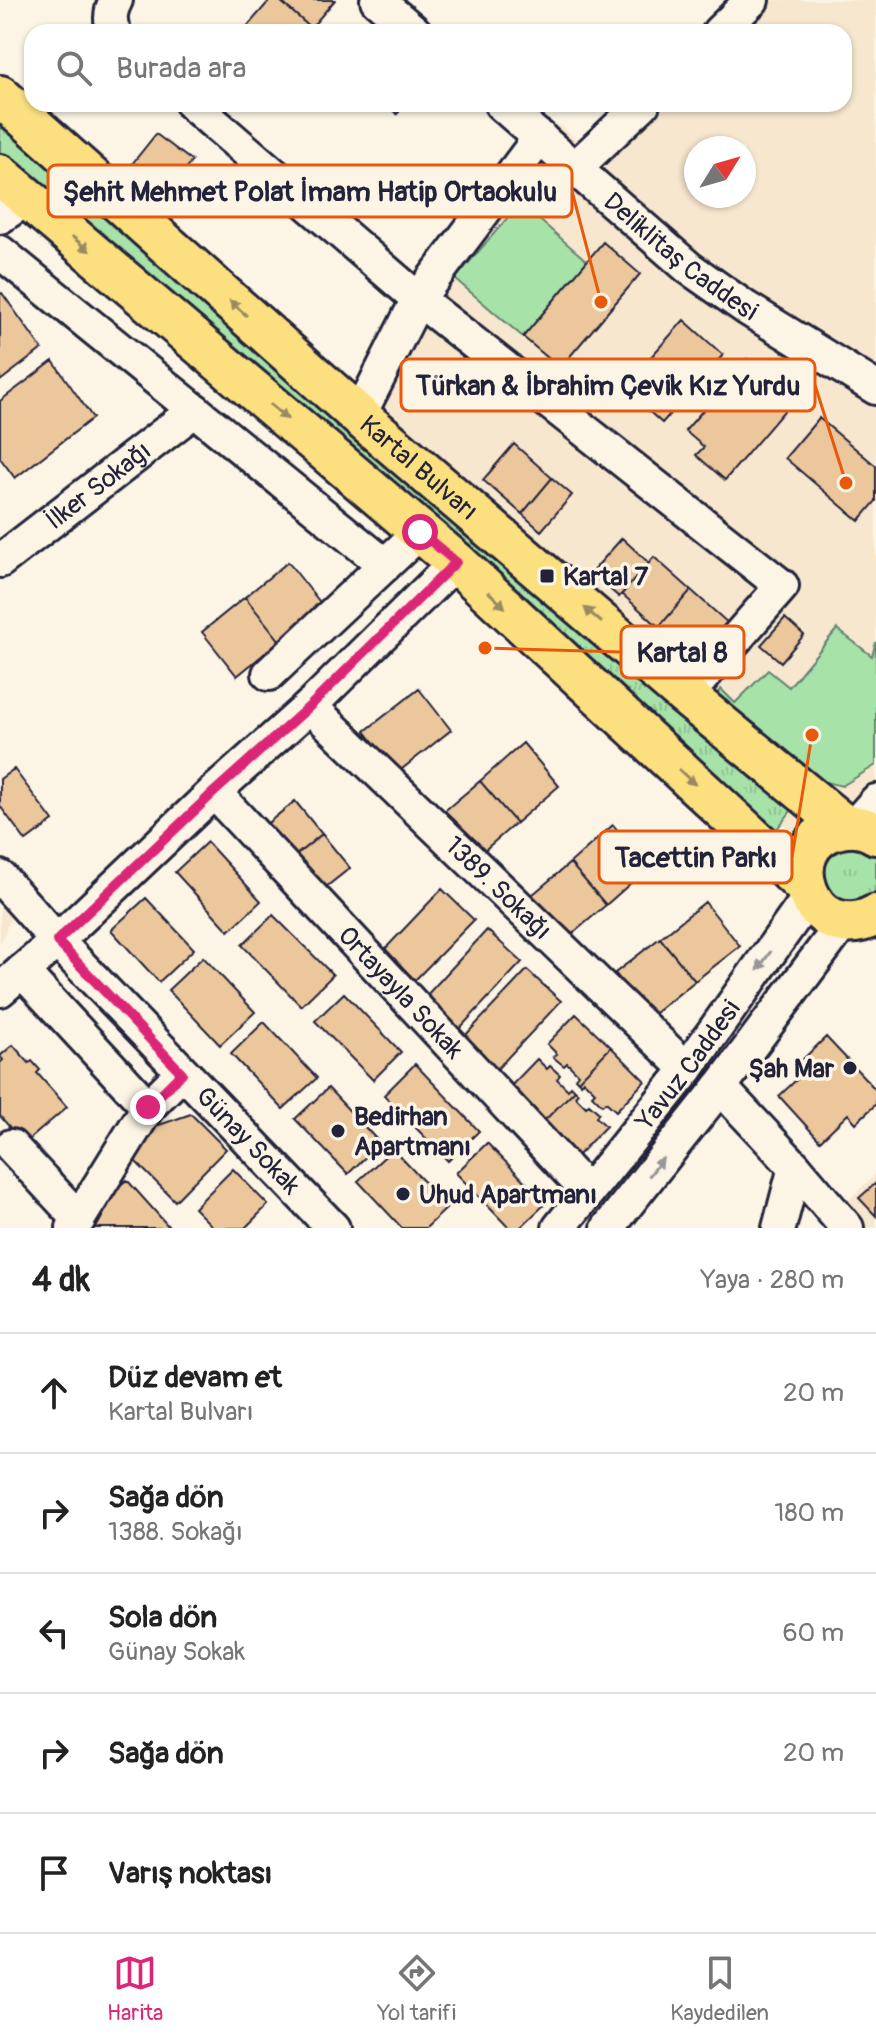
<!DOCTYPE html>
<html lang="tr">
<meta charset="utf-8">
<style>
:root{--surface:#fff;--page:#f6f6f6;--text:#222;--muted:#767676;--line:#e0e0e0;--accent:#db2777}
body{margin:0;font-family:Pangolin,sans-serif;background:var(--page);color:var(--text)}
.compass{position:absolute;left:684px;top:136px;width:72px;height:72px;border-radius:50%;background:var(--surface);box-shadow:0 2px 6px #0004;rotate:53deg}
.stop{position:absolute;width:24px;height:24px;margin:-18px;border:6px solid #db2777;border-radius:50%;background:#fff}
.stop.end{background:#db2777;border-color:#fff;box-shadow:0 2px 8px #0008}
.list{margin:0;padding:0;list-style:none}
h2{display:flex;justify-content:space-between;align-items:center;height:104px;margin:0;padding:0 32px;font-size:34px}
h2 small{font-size:26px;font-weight:400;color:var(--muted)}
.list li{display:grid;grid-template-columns:52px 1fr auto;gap:24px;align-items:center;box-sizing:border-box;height:120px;padding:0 32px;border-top:2px solid var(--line)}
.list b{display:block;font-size:30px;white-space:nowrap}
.list p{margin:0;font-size:26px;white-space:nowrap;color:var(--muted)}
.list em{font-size:26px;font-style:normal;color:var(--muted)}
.icon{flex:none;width:44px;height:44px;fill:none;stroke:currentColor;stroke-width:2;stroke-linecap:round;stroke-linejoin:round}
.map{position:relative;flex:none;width:876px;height:1228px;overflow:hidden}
.search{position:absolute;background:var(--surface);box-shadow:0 2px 6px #0004;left:24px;right:24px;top:24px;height:88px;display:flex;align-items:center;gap:20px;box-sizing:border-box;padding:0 28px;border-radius:24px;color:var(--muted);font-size:30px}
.sheet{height:704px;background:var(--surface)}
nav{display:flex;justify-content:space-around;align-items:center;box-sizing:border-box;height:112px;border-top:2px solid var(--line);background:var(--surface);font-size:22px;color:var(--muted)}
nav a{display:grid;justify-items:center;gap:4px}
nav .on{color:var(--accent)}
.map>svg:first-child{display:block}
.built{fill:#f7e7cf;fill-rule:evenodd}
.grass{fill:url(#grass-tufts);stroke:#648272;stroke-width:2}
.green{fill:#a7e2a8;stroke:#648272;stroke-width:2}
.building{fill:#ecc79c;stroke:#22223b;stroke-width:2}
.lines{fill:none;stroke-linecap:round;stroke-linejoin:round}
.minor-casing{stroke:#22223b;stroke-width:38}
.major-casing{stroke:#22223b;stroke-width:46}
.minor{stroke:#fcf5e5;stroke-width:32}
.major{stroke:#fce080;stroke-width:40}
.oneway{fill:#9a8a61}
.oneway2{fill:#9a9698}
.route{stroke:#db2777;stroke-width:10}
.poi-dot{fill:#22223b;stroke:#fcf5e5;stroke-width:3}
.labels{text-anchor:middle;stroke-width:7;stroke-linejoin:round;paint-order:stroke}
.street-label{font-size:26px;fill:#22223b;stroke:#fcf5e5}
.poi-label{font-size:26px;font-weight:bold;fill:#22223b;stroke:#fcf5e5;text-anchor:start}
.leader{fill:none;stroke:#e8590c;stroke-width:3}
.callout-dot{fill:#e8590c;stroke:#fcf5e5;stroke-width:3}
.callout{fill:#fcf5e5;stroke:#e8590c;stroke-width:3}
.callout-label{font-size:28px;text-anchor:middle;font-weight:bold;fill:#22223b}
</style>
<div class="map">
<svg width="876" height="1228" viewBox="0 0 876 1228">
<defs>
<pattern id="grass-tufts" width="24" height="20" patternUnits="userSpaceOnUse" patternTransform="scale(2)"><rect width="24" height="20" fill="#a7e2a8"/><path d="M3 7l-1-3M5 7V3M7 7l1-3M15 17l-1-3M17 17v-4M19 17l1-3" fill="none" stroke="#8fc292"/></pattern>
</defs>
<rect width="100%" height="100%" fill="#fcf5e5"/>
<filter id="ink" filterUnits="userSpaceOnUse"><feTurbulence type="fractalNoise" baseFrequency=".0125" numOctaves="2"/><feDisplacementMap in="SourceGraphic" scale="16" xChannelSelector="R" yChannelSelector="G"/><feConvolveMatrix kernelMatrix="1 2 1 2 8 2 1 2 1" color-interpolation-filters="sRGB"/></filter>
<g filter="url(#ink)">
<!-- built -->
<path class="built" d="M741,0H876V903L332,440L429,271L559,124L590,152L637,104H844V32H709ZM696,148H744V196H696Z
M0,893L14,909L0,944Z
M876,1174V1228H861L841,1207Z"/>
<!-- grass -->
<path class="grass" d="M0,111L420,497L795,806L776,830L606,692L150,279L0,154Z
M848,841L876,853V896L868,903L830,900L824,895L822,857Z"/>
<!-- green -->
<path class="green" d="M520,203L587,261L523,337L455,279Z
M837,629L872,656L876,642V765L842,786L809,778L707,705L721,689L735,703L768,670L789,687Z"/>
<!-- building -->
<path class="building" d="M270,0H279L311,28L307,32H248L245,29Z
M279,0H335L311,28Z
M385,104H406L397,114Z
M156,134L192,161L160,202L124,174Z
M603,242L640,274L560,368L523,337Z
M2,293L42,349L0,381V294Z
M684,320L723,355L662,423L623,388Z
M747,359L768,378L776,369L801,391L725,480L696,455L704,447L685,431Z
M53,361L93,418L15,478L0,458V401Z
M819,418L876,466V501L859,521L785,458Z
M514,444L552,478L522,514L483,480Z
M552,478L572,495L541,531L522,514Z
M622,538L649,563L619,597L591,573Z
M654,557L691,590L659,627L622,594Z
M288,562L323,606L280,641L245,597Z
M691,590L729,624L697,660L659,627Z
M245,597L280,641L237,676L202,632Z
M785,618L804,635L781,662L761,645Z
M419,689L451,730L397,773L365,731Z
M523,743L559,786L516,823L480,781Z
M14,769L53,821L26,841L0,806V779Z
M480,781L516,823L473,860L436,818Z
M295,801L322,834L290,860L263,827Z
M613,825L649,867L606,905L570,863Z
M322,834L350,868L317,894L290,860Z
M207,842L261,901L229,931L175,872Z
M570,863L606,905L563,942L526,900Z
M442,889L474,920L415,980L384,950Z
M146,898L194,949L159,982L111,930Z
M705,902L740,946L695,981L660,938Z
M273,915L333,975L301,1006L242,945Z
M487,930L522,962L459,1029L425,997Z
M660,938L695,981L650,1017L615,973Z
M203,957L255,1012L220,1045L168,990Z
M527,970L561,1001L496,1070L462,1039Z
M344,993L401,1052L373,1080L315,1021Z
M576,1014L611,1047L578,1081L575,1078L578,1074L567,1063L564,1066L553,1057L557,1054L547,1044Z
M264,1022L317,1078L283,1109L231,1054Z
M826,1037L876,1090V1104L856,1123L848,1114L820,1141L779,1096L807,1070L800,1062Z
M13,1045L29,1063L32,1061L40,1070L37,1073L67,1107L24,1144L0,1116V1063L3,1060L0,1056Z
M611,1047L645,1081L616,1111L606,1102L602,1105L592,1095L595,1092L584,1081L581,1084L578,1081Z
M537,1059L547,1069L550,1066L560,1075L557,1079L568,1090L571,1086L575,1090L542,1123L508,1089Z
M415,1064L479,1131L448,1161L384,1095Z
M328,1088L380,1143L348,1174L295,1119Z
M575,1090L578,1093L575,1096L586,1107L589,1104L599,1113L596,1117L606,1126L576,1157L542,1123Z
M191,1114L226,1149L175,1201L134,1160L145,1137L156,1126Z
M487,1143L546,1203L520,1228H509L456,1173Z
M393,1149L448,1207L426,1228H402L358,1181Z
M233,1169L268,1205L245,1228H214L194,1208Z
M127,1180L170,1228H96L119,1186Z
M876,1183V1216L859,1198Z"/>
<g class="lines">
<defs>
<g id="minor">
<path d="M377,0L415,32"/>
<path d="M114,32C109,20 110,11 116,0"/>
<path d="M719,32L752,0"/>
<path d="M192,104L418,299L782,586L686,696"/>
<path id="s1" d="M501,104L689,268L746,308L876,388"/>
<path d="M575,168L643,104"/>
<path d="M0,217L28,198"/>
<path d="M0,252L385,565"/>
<path d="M359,416L418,299L540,137"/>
<path id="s2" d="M0,561L195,410"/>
<path d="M269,674L420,532"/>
<path id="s3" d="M310,706L687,1069"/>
<path id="s4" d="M214,792L588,1192"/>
<path d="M853,827L876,801"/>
<path id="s5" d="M0,877L57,941L333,1228"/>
<path d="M22,971L148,1107"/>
<path d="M0,990L57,941L214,792L310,706L456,562"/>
<path d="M720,1087L795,1167L847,1228"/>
<path d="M11,1146L79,1219"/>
<path d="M73,1228L148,1107L182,1073"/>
<path id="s6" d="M559,1228L687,1069L809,897"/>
<path d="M608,1228L720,1087L844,922"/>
<path d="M779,1228L795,1167"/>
</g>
<g id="major">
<path id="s7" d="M0,96L359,416L686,696L846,827"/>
<path d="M0,175L456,562L805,886"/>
<path d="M876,834C865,827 853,825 840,828C771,844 810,951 876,915"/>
</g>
</defs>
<!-- minor casing -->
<use href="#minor" class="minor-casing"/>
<!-- major casing -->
<use href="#major" class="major-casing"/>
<!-- minor -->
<use href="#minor" class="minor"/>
<!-- major -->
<use href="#major" class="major"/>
</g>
<!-- one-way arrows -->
<defs><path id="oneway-solid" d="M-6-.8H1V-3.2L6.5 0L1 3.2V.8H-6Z" transform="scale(2)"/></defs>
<g class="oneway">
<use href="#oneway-solid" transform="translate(81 244) rotate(40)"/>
<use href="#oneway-solid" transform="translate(238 308) rotate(-138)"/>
<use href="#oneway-solid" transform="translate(279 412) rotate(40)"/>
<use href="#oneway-solid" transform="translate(497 600) rotate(44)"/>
<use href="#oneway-solid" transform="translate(593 615) rotate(-139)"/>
<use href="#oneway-solid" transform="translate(687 777) rotate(43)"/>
</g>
<g class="oneway2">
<use href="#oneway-solid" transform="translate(764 961) rotate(125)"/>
<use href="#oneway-solid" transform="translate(656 1167) rotate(-52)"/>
</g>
</g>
<g class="lines" filter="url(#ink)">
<!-- route -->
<path class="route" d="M148,1107L182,1073L57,941L214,792L310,706L456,562L420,532"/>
</g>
<!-- markers -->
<g class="poi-dot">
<rect x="539" y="568" width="16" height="16" rx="4"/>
<circle cx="850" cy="1068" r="8"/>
<circle cx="338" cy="1131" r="8"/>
<circle cx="403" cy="1194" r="8"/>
</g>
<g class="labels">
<!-- street labels -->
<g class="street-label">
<text dy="9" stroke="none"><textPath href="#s1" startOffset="236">Deliklitaş Caddesi</textPath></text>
<text dy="9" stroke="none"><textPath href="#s7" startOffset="560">Kartal Bulvarı</textPath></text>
<text dy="9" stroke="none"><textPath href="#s2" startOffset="124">İlker Sokağı</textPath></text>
<text dy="9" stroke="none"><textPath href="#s3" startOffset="262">1389. Sokağı</textPath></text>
<text dy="9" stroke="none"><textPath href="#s4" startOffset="274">Ortayayla Sokak</textPath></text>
<text dy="9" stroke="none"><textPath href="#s6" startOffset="208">Yavuz Caddesi</textPath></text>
<text dy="9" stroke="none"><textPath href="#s5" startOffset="362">Günay Sokak</textPath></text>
</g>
<!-- poi labels -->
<g class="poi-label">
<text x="563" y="585">Kartal 7</text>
<text x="834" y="1077" text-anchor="end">Şah Mar</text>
<text x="354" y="1125">Bedirhan<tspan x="354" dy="30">Apartmanı</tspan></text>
<text x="419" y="1203">Uhud Apartmanı</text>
</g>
</g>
<!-- callouts -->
<path class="leader" d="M601 302L572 191M846 483L815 385M485 648L621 652M812 735L792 857"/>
<g class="callout-dot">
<circle cx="601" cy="302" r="8"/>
<circle cx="846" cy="483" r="8"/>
<circle cx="485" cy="648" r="8"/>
<circle cx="812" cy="735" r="8"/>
</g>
<g class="callout">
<rect x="48" y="165" width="524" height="52" rx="8"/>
<rect x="401" y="359" width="414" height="52" rx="8"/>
<rect x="621" y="626" width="123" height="52" rx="8"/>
<rect x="599" y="831" width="193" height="52" rx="8"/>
</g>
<g class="callout-label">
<text x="310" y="201">Şehit Mehmet Polat İmam Hatip Ortaokulu</text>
<text x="608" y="395">Türkan &amp; İbrahim Çevik Kız Yurdu</text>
<text x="682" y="662">Kartal 8</text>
<text x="696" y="867">Tacettin Parkı</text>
</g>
</svg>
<svg class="compass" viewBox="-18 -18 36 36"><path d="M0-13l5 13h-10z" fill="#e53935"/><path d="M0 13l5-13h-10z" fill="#767676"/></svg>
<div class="stop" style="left:420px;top:532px"></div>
<div class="stop end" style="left:148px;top:1107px"></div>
<div class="search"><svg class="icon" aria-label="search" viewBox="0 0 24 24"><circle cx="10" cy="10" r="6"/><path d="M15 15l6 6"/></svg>Burada ara</div>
</div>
<section class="sheet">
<h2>4 dk<small>Yaya · 280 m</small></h2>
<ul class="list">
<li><svg class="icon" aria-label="ahead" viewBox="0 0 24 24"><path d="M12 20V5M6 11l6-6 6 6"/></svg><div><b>Düz devam et</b><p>Kartal Bulvarı</p></div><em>20 m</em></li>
<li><svg class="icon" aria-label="right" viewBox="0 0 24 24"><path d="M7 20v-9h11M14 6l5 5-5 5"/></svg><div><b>Sağa dön</b><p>1388. Sokağı</p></div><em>180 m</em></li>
<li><svg class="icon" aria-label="left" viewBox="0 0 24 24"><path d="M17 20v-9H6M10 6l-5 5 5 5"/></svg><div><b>Sola dön</b><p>Günay Sokak</p></div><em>60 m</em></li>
<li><svg class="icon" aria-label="right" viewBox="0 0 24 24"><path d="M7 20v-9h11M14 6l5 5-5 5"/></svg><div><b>Sağa dön</b></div><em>20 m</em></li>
<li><svg class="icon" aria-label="arrive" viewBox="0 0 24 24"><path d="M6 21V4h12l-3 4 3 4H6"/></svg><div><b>Varış noktası</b></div></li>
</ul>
</section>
<nav>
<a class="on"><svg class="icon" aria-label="map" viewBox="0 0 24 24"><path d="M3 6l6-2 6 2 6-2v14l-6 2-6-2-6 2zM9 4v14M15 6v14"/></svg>Harita</a>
<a><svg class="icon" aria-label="directions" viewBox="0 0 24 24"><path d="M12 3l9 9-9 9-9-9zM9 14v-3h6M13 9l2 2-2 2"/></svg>Yol tarifi</a>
<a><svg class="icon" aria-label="saved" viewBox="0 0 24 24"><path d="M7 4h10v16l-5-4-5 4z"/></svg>Kaydedilen</a>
</nav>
